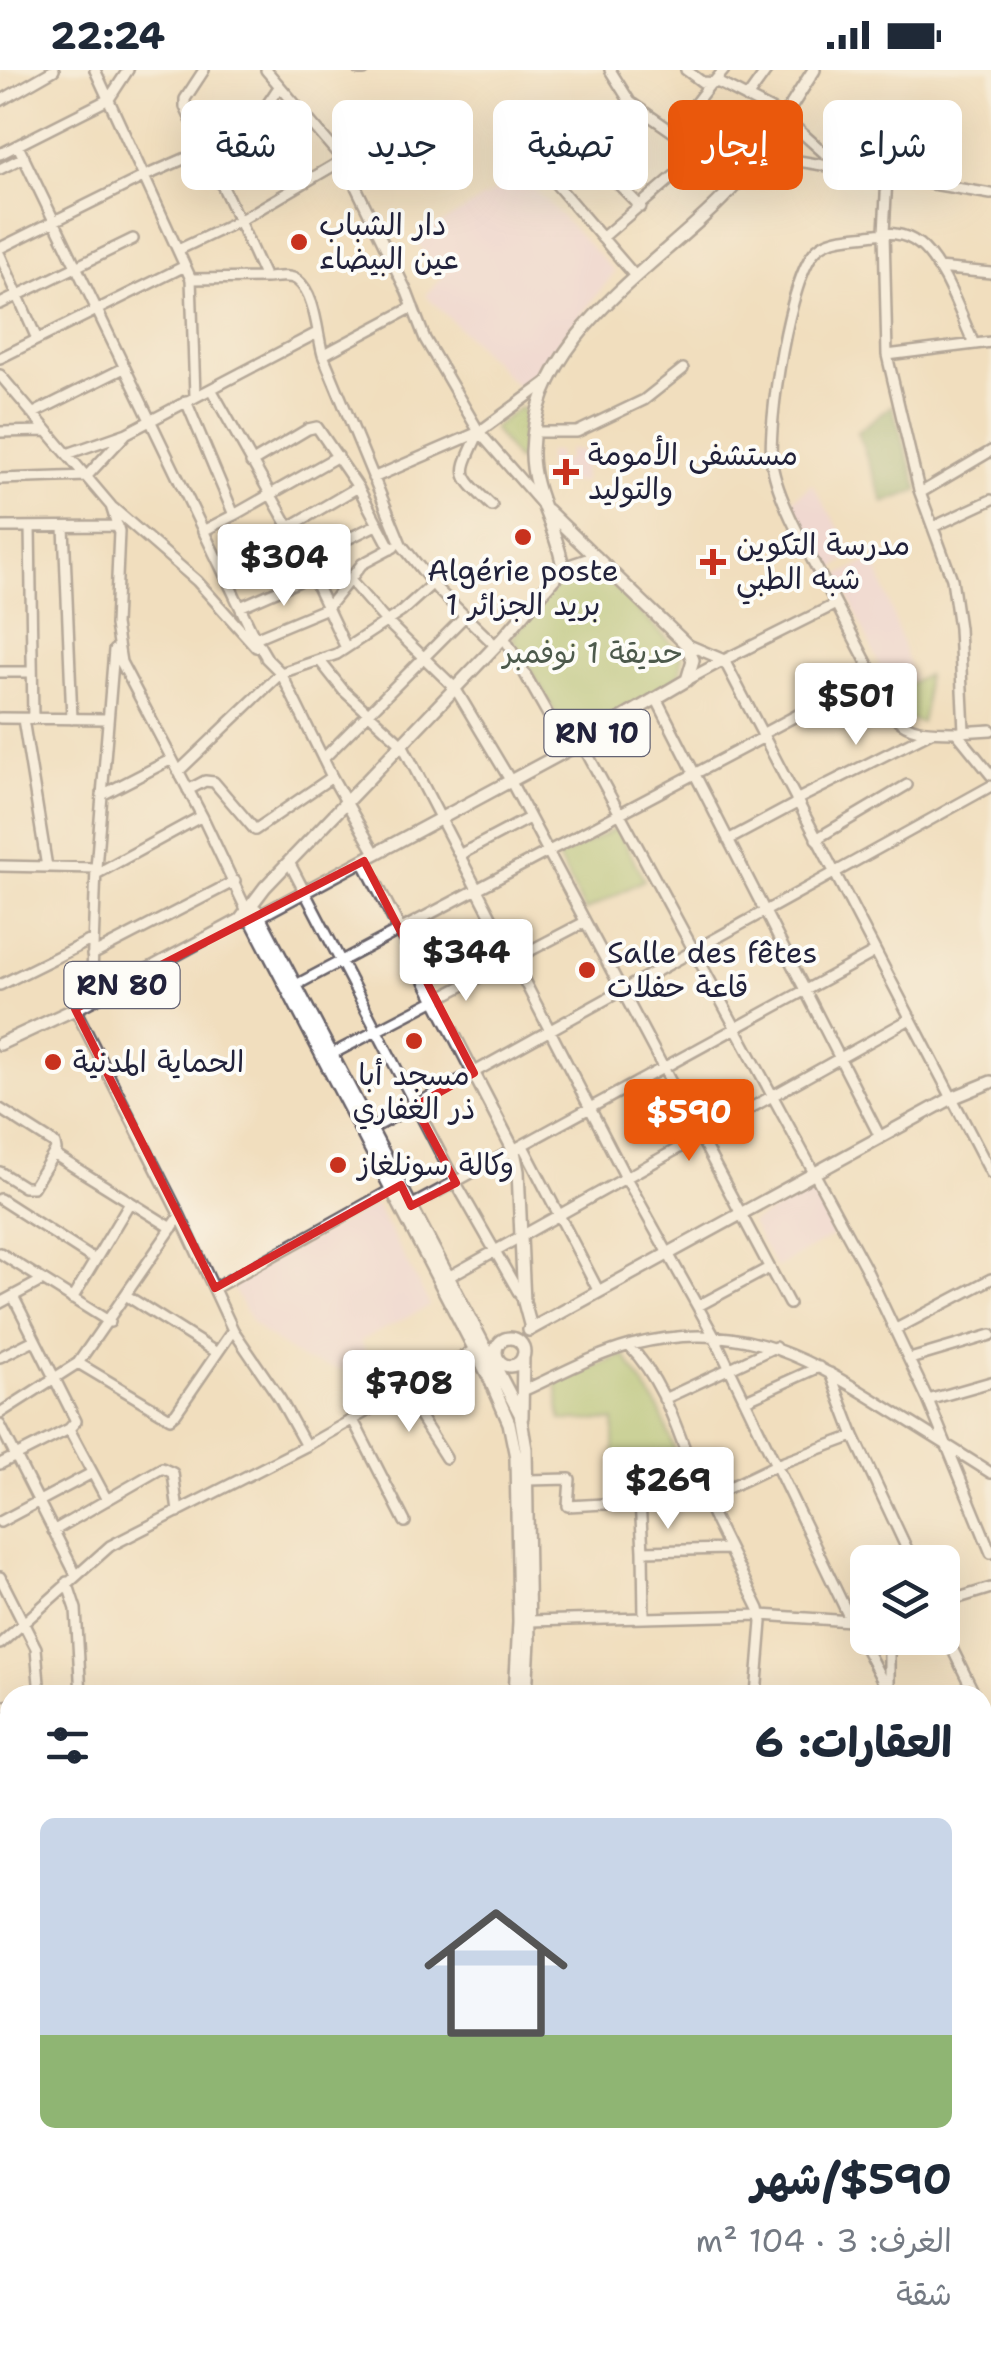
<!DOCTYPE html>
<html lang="ar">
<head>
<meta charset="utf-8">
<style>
  body { margin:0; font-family:"Shantell Sans","Playpen Sans Arabic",sans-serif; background:#f6f6f7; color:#1f2937; direction:rtl; height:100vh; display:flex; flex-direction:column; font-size:38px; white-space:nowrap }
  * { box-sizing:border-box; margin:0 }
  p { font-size:32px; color:#747a83 }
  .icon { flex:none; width:55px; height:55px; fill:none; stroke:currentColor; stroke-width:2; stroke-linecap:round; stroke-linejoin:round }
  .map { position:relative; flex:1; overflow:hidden; direction:ltr }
  .side { position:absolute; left:0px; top:1615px; width:992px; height:672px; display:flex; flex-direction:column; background:#fff; border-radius:30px 30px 0 0; box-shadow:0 10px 40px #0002; direction:rtl }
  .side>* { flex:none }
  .guide { position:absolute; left:30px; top:30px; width:932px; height:90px; direction:rtl; display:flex; gap:20px }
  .fabs { position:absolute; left:850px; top:1475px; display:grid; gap:20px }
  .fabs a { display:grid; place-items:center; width:110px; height:110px; border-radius:15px; background:#fff; box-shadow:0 10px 40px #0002; font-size:50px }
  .price { position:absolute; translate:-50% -85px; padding:0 22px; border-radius:10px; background:#fff; color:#222; font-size:32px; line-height:65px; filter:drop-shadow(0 2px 5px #0008) }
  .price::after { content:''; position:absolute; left:50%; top:60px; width:30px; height:22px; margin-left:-15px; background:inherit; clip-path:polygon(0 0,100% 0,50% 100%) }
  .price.selected { background:#ea580c; color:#fff }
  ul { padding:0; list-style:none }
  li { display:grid; align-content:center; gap:20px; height:530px; padding:0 40px }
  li+li { border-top:2px solid #e0e1e3 }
  li span { display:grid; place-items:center; height:310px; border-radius:15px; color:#555 }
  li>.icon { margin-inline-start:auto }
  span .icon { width:180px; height:180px; fill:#fffc; stroke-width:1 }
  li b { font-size:42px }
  h2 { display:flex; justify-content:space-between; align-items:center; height:120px; padding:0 40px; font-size:42px }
  .pill { padding:0 35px; border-radius:15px; background:#fff; box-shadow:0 10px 40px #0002; font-size:35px; line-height:90px }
  .pill.selected { background:#ea580c; color:#fff }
  .status { display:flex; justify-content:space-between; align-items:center; height:70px; padding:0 50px; background:#fff; direction:ltr }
  .status svg { height:28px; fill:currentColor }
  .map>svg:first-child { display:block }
  .built { fill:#efd0e6 }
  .industrial { fill:#cdbed2 }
  .green { fill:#9ec16b; stroke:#607253; stroke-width:2.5 }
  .forest { fill:#7ea75f; stroke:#50644d; stroke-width:2.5 }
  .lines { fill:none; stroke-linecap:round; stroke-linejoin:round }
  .minor-casing { stroke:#6a6469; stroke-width:14 }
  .major-casing { stroke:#6a6469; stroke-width:16 }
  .minor { stroke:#fff; stroke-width:9 }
  .major { stroke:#fff; stroke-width:11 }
  .marked { fill:none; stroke:#d62828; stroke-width:8; stroke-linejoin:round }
  .poi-dot { fill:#c8321e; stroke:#fdfcf7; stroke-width:4 }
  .labels { text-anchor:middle; stroke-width:8; stroke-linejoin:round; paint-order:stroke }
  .shield { fill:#fdfcf7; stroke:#646373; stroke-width:2.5 }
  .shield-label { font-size:28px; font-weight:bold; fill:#22223b }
  .poi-label { font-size:30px; fill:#22223b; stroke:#fdfcf7; text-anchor:start }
  .park-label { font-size:30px; fill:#4d5a4c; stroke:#fdfcf7 }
</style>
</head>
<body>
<div class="status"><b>22:24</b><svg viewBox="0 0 49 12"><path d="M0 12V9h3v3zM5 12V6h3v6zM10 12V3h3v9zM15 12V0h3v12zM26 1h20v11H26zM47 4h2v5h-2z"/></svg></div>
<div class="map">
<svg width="991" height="2286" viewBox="0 0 991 2286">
  <rect width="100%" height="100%" fill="#fdfcf7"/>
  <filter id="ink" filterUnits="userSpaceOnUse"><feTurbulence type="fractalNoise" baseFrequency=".01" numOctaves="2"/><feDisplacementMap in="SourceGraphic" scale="20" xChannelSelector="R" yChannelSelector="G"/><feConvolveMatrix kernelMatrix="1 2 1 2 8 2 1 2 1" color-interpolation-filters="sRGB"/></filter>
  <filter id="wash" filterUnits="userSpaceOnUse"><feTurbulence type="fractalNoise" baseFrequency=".0048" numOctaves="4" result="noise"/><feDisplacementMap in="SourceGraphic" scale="40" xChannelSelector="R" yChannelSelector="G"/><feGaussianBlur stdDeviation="2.25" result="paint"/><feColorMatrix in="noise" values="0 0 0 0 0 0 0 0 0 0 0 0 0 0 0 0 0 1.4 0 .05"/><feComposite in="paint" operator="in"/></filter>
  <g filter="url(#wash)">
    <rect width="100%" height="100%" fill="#f1debe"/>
    <path class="built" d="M528,100L537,121L615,202L522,321L426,225L443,207L415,170Z
      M568,380H583L584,412H548L547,382H557L558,391H567Z
      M812,414L854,483L827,504L791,431Z
      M875,489L913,609L889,617L839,505Z
      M813,1118L838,1163L776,1198L751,1153Z
      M376,1135L430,1236L360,1271L375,1300L337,1299L305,1291L262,1262L251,1250L230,1213Z"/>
    <path class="industrial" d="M203,2278H455L454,2286H202Z"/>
    <path class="green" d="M520,337L524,340L522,388L517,391L493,358Z
      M588,497L595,499L682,583L681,602L668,616L569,667L512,568L564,506Z
      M926,605L925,639L921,653L904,647L891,623Z
      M617,758L644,810L585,841L558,788Z
      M624,1285L659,1339L692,1423L651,1431L640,1394L614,1396V1351L561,1350L556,1312Z"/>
    <path class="forest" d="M892,335L919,420L884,433L857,362Z"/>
  </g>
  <g filter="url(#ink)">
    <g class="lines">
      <g class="minor-casing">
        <path id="minor" d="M95,0L191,209L195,326
          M266,0L343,90L407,222L425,269L479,362L541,433
          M359,0H364
          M610,0L630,32L554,95L549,106L636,207
          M686,0L702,12L719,13L783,46L841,98
          M714,12L724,0
          M747,28L767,0
          M0,31L54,0
          M630,32L673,62
          M579,74L641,137
          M18,76L255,568L268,590
          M0,84L109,29L128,0
          M758,84L991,124
          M0,99L24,87
          M887,107L884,162L887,285L919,420L952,509L959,558L964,661
          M602,168L696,87L694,79L673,62L711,13
          M0,178L145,106L250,60L279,17
          M178,180L239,151L185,37V29L204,0
          M0,185L37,269
          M938,198L991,203
          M191,209L265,208
          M0,234L133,169
          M413,237L323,285L401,474L437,519L496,576
          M323,285C317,265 316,224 297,210C289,204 274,208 265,208L239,151L343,90
          M887,285L991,272
          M0,288L185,196
          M0,305L111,436L119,461L115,555L121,592L202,746L246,839
          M211,319L289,457L346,578
          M186,331L234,445L203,461
          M32,344L124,298
          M0,362L46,361
          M479,362C460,406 455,401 492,436
          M535,362H577L644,330L683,299
          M67,384L127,363L317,263
          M251,393L308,359L317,357L358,417L391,479
          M373,408L479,362L551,309
          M0,409L87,406L125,365
          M920,423L991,381
          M113,438L197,511L256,577
          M234,445L338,386
          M0,457L118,456
          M30,457L33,649
          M64,457L72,649
          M933,457L991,430
          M305,490L378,454
          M221,497L358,417
          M349,509L385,550L455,618L510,710L789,1234
          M836,534C816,495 779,436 772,394C767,355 789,205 817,179C829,167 852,167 868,165C887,162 904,162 919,174C944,194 961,246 974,274
          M240,537L313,505
          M504,567L568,680
          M255,568L327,538L362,494L394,477
          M686,574L724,590L687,610
          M266,588L281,603L332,707L375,783
          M320,591L343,620L402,674L626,1108L714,1266L851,1551L868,1557
          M0,602H32
          M656,628L880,1067
          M0,648L108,649
          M23,649L47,797
          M959,662L991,660
          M762,664L872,605
          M581,672L865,1197L928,1330L991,1483
          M323,689L465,546
          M179,701L281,603L337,584L401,542L433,513
          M991,705L956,662C934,661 912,664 896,648L836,534L724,590L991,1103
          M188,720L205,711L214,712L255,760L332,707
          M102,725L172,689
          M796,730L931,662
          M816,769L907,715
          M728,770L797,733
          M461,784L529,748
          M289,792L456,1113L523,1230
          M0,796L96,798
          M96,804L202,746
          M92,885L235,811
          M0,915L93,869
          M296,915L764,667
          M91,931L96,798L114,580
          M75,939L180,1146L233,1260L280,1329L306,1376
          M332,984L585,852
          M0,1039L55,1074L56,1080L33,1117H24L0,1102
          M368,1061L991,716
          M523,1076L598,1220
          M55,1085L172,1158
          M0,1129L95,1190
          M411,1136L875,882
          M0,1183L110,1252
          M450,1206L910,949
          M215,1218L391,1120
          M13,1226L76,1351L69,1359
          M127,1226L217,1283
          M72,1229L130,1132
          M0,1233L41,1211
          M698,1236L769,1198
          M896,1259L991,1209
          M629,1276C669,1316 681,1377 704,1427C721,1465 741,1502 759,1539L762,1552L756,1625
          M0,1287L34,1270
          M910,1289L991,1265
          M78,1293L170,1348L176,1343L233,1260
          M830,1303L854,1366L913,1492
          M525,1320C560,1304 594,1285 631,1275C733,1249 797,1281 881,1334C918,1357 955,1380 991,1403
          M404,1322L446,1388
          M664,1329L775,1277
          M746,1330L819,1297
          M928,1330L991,1312
          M0,1343L78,1293L180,1146
          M353,1350L405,1452
          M0,1355L75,1503
          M0,1394L69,1359L107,1430
          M527,1410L570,1409L568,1436L640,1432L643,1481
          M705,1429L776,1395L854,1366
          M0,1452L92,1403
          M53,1461L162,1398L173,1403L178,1442
          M729,1479L643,1481L644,1548L761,1545L851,1551L890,1625
          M0,1507L36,1578L40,1625
          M67,1512L76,1539L81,1625
          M942,1533L991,1518
          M529,1551L644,1548
          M942,1558L975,1625
          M889,1568V1620
          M0,1574L110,1476L306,1376L474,1280
          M0,1637L10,1635
          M982,1641L991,1659
          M982,1722L991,1723
          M0,1744H10
          M982,1810L991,1811
          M0,1951L10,1956
          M0,2002L10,1987
          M982,2011L991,1858
          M0,2079L10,2086
          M982,2099L991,2102
          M0,2201L10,2186
          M982,2261L991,2227
          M94,2278L109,2286
          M138,2278V2286
          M686,2278L690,2286
          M736,2278L740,2286
          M867,2278L871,2286
          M978,2278V2286
          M82,2286L89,2278
          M500,2286L501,2278
          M566,2286V2278
          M626,2286L627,2278
          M804,2286L821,2278
          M902,2286L917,2278
          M925,2286V2278"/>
      </g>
      <g class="major-casing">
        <path id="major" d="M563,498L596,487
          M364,791L514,1081L518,1101L524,1232L531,1258
          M256,840L520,1344L526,1379L529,1571L526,1625
          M250,847L490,1309L509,1353L516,1387L519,1552L515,1625
          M240,850L265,817L504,567L563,498C557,457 531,423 532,381C535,259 665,194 736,114C766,80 789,38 814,0
          M0,974L75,939L240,850H252L568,680L687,610L693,590L686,574L547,440
          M529,1260L952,1028L991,1012
          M496 1282a14 14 0 1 1 28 0a14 14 0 1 1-28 0Z
          M522,1347L523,1286
          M982,2051L991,2054
          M470,2286L471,2278
          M481,2286V2278"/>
      </g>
      <use href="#minor" class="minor"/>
      <use href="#major" class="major"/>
    </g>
  </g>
  <path d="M0 0H991V2286H0ZM364,791L474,1003L415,1036L456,1113L411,1136L401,1115L215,1218L75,939Z" fill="#f1debe" fill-opacity=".55" fill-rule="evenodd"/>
  <path class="marked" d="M364,791L474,1003L415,1036L456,1113L411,1136L401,1115L215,1218L75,939Z"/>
  <g class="poi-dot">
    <circle cx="299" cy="172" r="10"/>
    <path d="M561 387h10v10h10v10h-10v10h-10v-10h-10v-10h10z"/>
    <circle cx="523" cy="467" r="10"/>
    <path d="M708 477h10v10h10v10h-10v10h-10v-10h-10v-10h10z"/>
    <circle cx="587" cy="900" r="10"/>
    <circle cx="414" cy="971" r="10"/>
    <circle cx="53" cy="992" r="10"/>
    <circle cx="338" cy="1095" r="10"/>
  </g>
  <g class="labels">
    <g class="shield">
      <rect x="544.5" y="640" width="105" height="46" rx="8"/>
      <rect x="64.5" y="892" width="115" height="46" rx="8"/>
    </g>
    <g class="shield-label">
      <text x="597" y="673">RN 10</text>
      <text x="122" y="925">RN 80</text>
    </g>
    <g class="poi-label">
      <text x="319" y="165">دار الشباب<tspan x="319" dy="34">عين البيضاء</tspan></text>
      <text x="588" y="395">مستشفى الأمومة<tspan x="588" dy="34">والتوليد</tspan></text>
      <text x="736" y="485">مدرسة التكوين<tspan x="736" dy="34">شبه الطبي</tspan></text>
      <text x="523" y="511" text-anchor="middle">Algérie poste<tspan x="523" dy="34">1 بريد الجزائر</tspan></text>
      <text x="607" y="893">Salle des fêtes<tspan x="607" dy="34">قاعة حفلات</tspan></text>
      <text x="73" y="1002">الحماية المدنية</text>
      <text x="414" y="1015" text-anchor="middle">مسجد أبا<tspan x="414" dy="34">ذر الغفاري</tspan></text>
      <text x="358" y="1105">وكالة سونلغاز</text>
    </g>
    <g class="park-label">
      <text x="593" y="593">حديقة 1 نوفمبر</text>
    </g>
  </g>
</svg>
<div class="fabs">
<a><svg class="icon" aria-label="layers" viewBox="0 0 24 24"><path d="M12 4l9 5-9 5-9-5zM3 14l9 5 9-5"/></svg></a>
</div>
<b class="price" style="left:284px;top:539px">$304</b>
<b class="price" style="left:856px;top:678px">$501</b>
<b class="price" style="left:466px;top:934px">$344</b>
<b class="price selected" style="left:689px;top:1094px">$590</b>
<b class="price" style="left:409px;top:1365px">$708</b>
<b class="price" style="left:668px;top:1462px">$269</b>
<div class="guide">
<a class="pill">شراء</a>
<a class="pill selected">إيجار</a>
<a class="pill">تصفية</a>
<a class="pill">جديد</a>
<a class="pill">شقة</a>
</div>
<section class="side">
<h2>العقارات: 6<svg class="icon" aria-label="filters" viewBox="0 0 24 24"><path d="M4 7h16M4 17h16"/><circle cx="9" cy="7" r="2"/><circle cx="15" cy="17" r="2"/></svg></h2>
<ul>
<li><span style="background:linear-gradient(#c9d6e8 70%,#8fb573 0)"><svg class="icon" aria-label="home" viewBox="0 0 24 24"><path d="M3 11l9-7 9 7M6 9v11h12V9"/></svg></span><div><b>$590/شهر</b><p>الغرف: 3 · 104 m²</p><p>شقة</p></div></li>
</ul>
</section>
</div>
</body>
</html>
